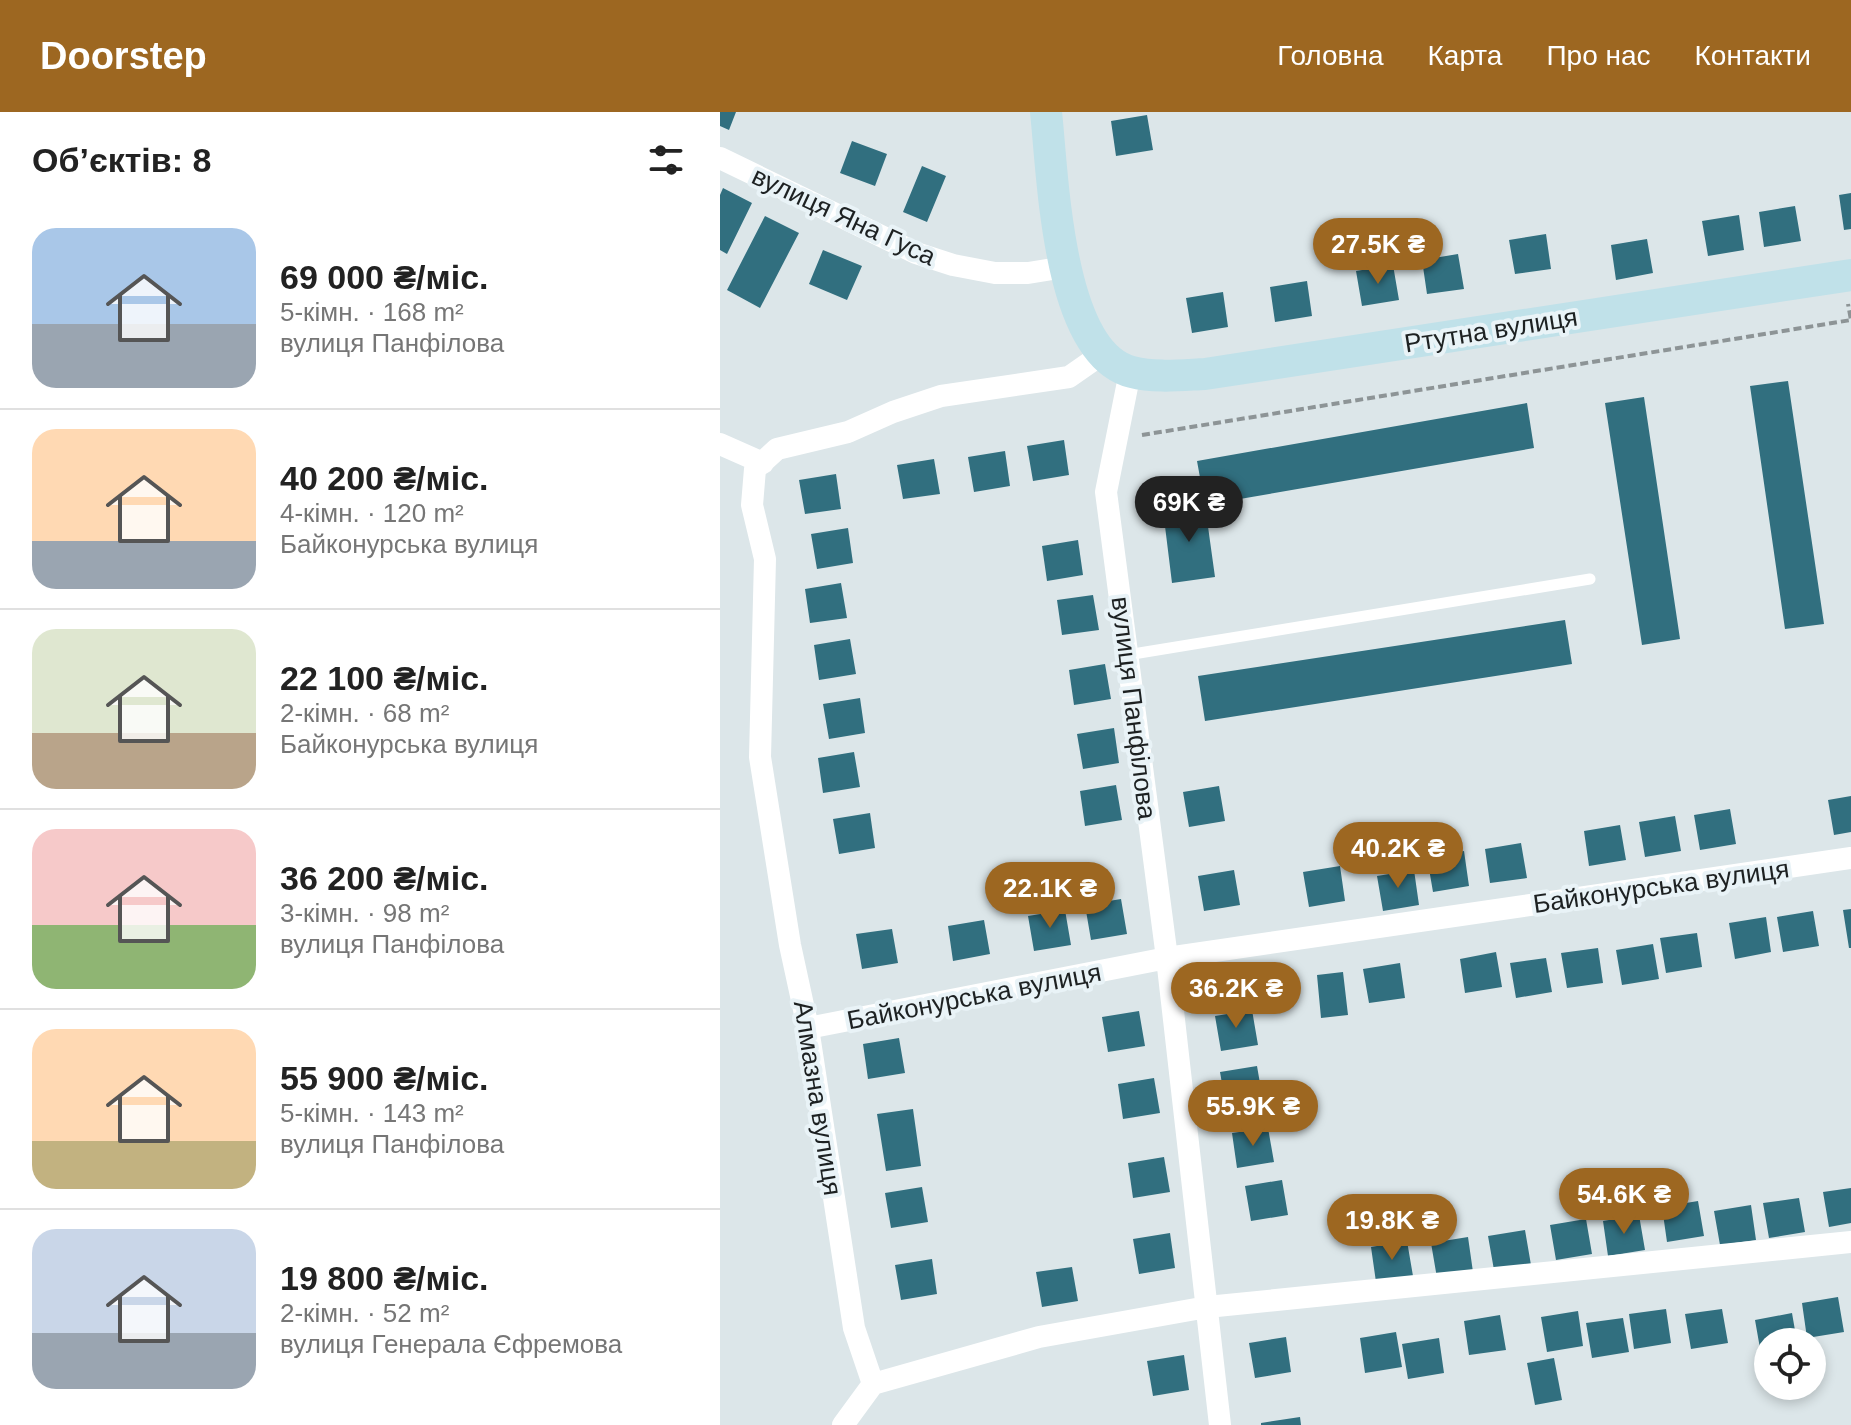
<!DOCTYPE html>
<html lang="uk">
<head>
<meta charset="utf-8">
<style>
  body { margin:0; font-family:Arial,sans-serif; background:#f2f2f2; color:#222; height:100vh; display:flex; flex-direction:column; font-size:30px; white-space:nowrap }
  * { box-sizing:border-box; margin:0 }
  p { font-size:26px; color:#767676 }
  .icon { flex:none; width:44px; height:44px; fill:none; stroke:currentColor; stroke-width:2; stroke-linecap:round; stroke-linejoin:round }
  .map { position:relative; flex:1; overflow:hidden }
  .details { display:flex; flex-direction:column; background:#fff; width:720px }
  .details>* { flex:none }
  .buttons { position:absolute; left:1034px; top:1216px; display:grid; gap:16px }
  .buttons a { display:grid; place-items:center; width:72px; height:72px; border-radius:50%; background:#fff; box-shadow:0 4px 12px #0003; font-size:40px }
  .price { position:absolute; translate:-50% -68px; padding:0 18px; border-radius:28px; background:#9d6721; color:#fff; font-size:26px; line-height:52px; filter:drop-shadow(0 2px 4px #0008) }
  .price::after { content:''; position:absolute; left:50%; top:48px; width:24px; height:18px; margin-left:-12px; background:inherit; clip-path:polygon(0 0,100% 0,50% 100%) }
  .price.on { background:#222; color:#fff }
  ul { padding:0; list-style:none }
  li { display:flex; align-items:center; gap:24px; height:200px; padding:0 32px }
  li+li { border-top:2px solid #e0e0e0 }
  li span { display:grid; place-items:center; flex:none; width:224px; height:160px; border-radius:24px; color:#555 }
  li>.icon { margin-inline-start:auto }
  span .icon { width:96px; height:96px; fill:#fffc; stroke-width:1 }
  li b { font-size:34px }
  h2 { display:flex; justify-content:space-between; align-items:center; height:96px; padding:0 32px; font-size:34px }
  header { display:flex; align-items:center; gap:48px; box-sizing:border-box; height:112px; padding:0 40px; background:#9d6721; color:#fff }
  header strong { font-size:38px }
  nav { display:flex; gap:44px; margin-inline-start:auto; font-size:28px }
  main { display:flex; flex:1; min-height:0 }
  .map>svg:first-child { display:block }
  .building { fill:#316f7f }
  .lines { fill:none; stroke-linecap:round; stroke-linejoin:round }
  .path { stroke:#8d9496; stroke-width:4; stroke-dasharray:8 4; stroke-linecap:butt }
  .lane { stroke:#fff; stroke-width:11 }
  .street { stroke:#fff; stroke-width:22 }
  .secondary { stroke:#c0e1e9; stroke-width:32 }
  .labels { text-anchor:middle; stroke-width:8; stroke-linejoin:round; paint-order:stroke }
  .street-label { font-size:26px; fill:#1d2122; stroke:#e9f3f7 }
</style>
</head>
<body>
<header>
<strong>Doorstep</strong>
<nav><a>Головна</a><a>Карта</a><a>Про нас</a><a>Контакти</a></nav>
</header>
<main>
<section class="details">
<h2>Об’єктів: 8<svg class="icon" aria-label="filters" viewBox="0 0 24 24"><path d="M4 7h16M4 17h16"/><circle cx="9" cy="7" r="2"/><circle cx="15" cy="17" r="2"/></svg></h2>
<ul>
<li><span style="background:linear-gradient(#a9c7e8 60%,#9aa5b1 0)"><svg class="icon" aria-label="home" viewBox="0 0 24 24"><path d="M3 11l9-7 9 7M6 9v11h12V9"/></svg></span><div><b>69 000 ₴/міс.</b><p>5-кімн. · 168 m²</p><p>вулиця Панфілова</p></div></li>
<li><span style="background:linear-gradient(#ffd9b3 70%,#9aa5b1 0)"><svg class="icon" aria-label="home" viewBox="0 0 24 24"><path d="M3 11l9-7 9 7M6 9v11h12V9"/></svg></span><div><b>40 200 ₴/міс.</b><p>4-кімн. · 120 m²</p><p>Байконурська вулиця</p></div></li>
<li><span style="background:linear-gradient(#dfe7d0 65%,#b9a48a 0)"><svg class="icon" aria-label="home" viewBox="0 0 24 24"><path d="M3 11l9-7 9 7M6 9v11h12V9"/></svg></span><div><b>22 100 ₴/міс.</b><p>2-кімн. · 68 m²</p><p>Байконурська вулиця</p></div></li>
<li><span style="background:linear-gradient(#f6c9c9 60%,#8fb573 0)"><svg class="icon" aria-label="home" viewBox="0 0 24 24"><path d="M3 11l9-7 9 7M6 9v11h12V9"/></svg></span><div><b>36 200 ₴/міс.</b><p>3-кімн. · 98 m²</p><p>вулиця Панфілова</p></div></li>
<li><span style="background:linear-gradient(#ffd9b3 70%,#c2b280 0)"><svg class="icon" aria-label="home" viewBox="0 0 24 24"><path d="M3 11l9-7 9 7M6 9v11h12V9"/></svg></span><div><b>55 900 ₴/міс.</b><p>5-кімн. · 143 m²</p><p>вулиця Панфілова</p></div></li>
<li><span style="background:linear-gradient(#c9d6e8 65%,#9aa5b1 0)"><svg class="icon" aria-label="home" viewBox="0 0 24 24"><path d="M3 11l9-7 9 7M6 9v11h12V9"/></svg></span><div><b>19 800 ₴/міс.</b><p>2-кімн. · 52 m²</p><p>вулиця Генерала Єфремова</p></div></li>
</ul>
</section>
<div class="map">
<svg width="1131" height="1313" viewBox="0 0 1131 1313">
  <rect width="100%" height="100%" fill="#dce6e9"/>
  <path class="building" d="M0,0H16L9,18L0,14Z
    M427,3L433,38L396,44L391,9Z
    M132,29L167,42L155,74L120,61Z
    M202,54L226,64L207,110L183,100Z
    M3,76L32,91L7,142L0,138V83Z
    M1131,81V117L1124,118L1119,83Z
    M1075,94L1081,129L1044,135L1039,100Z
    M1019,103L1024,138L988,144L982,109Z
    M45,104L79,121L40,196L7,178Z
    M826,122L831,157L795,162L789,128Z
    M927,127L933,161L896,168L891,133Z
    M103,138L142,154L127,188L89,172Z
    M738,142L744,177L707,182L702,148Z
    M673,153L679,188L642,194L636,159Z
    M587,169L592,204L555,210L550,175Z
    M503,180L508,215L472,221L466,186Z
    M1068,269L1104,512L1065,517L1030,274Z
    M924,285L960,527L922,533L885,291Z
    M807,291L814,336L485,393L477,349Z
    M344,328L349,363L313,369L307,334Z
    M285,339L290,374L254,380L248,345Z
    M214,347L220,382L183,387L177,353Z
    M116,362L121,397L85,402L79,368Z
    M485,393L495,465L452,471L443,398Z
    M128,416L133,451L97,457L91,422Z
    M358,428L363,463L327,469L322,434Z
    M121,471L127,506L90,511L85,477Z
    M373,483L379,518L342,523L337,488Z
    M845,508L852,552L485,609L478,564Z
    M130,527L136,562L99,568L94,533Z
    M385,552L391,587L354,593L349,558Z
    M140,586L145,621L109,627L103,592Z
    M394,616L399,651L363,657L357,622Z
    M134,640L140,675L103,681L98,646Z
    M396,673L402,708L365,714L360,679Z
    M499,674L505,709L469,715L463,680Z
    M1131,684V720L1114,723L1108,688Z
    M1010,697L1016,732L980,738L974,703Z
    M150,701L155,736L119,742L113,707Z
    M955,704L961,739L925,745L919,710Z
    M900,713L906,748L869,754L864,719Z
    M801,731L807,766L770,771L765,737Z
    M744,739L749,774L713,780L707,745Z
    M620,754L625,789L589,795L583,760Z
    M514,758L520,793L484,799L478,764Z
    M694,758L699,793L663,799L657,764Z
    M401,787L407,822L371,828L365,793Z
    M1131,797V836H1129L1123,798Z
    M345,798L351,833L314,839L308,804Z
    M1093,799L1099,834L1063,840L1057,805Z
    M1046,805L1051,840L1015,847L1009,811Z
    M264,808L270,842L233,849L228,814Z
    M172,817L178,851L142,857L136,822Z
    M977,821L982,855L946,861L940,826Z
    M933,832L939,867L902,873L896,838Z
    M878,836L883,871L847,876L841,841Z
    M776,840L782,875L745,881L740,847Z
    M826,846L832,880L796,886L790,851Z
    M680,851L685,886L649,891L643,857Z
    M623,860L628,903L601,906L597,863Z
    M532,898L538,933L501,939L495,904Z
    M419,899L425,934L388,940L382,905Z
    M179,926L185,961L148,967L143,932Z
    M537,954L543,989L506,995L500,960Z
    M434,966L440,1001L403,1007L398,972Z
    M193,997L201,1054L166,1059L157,1002Z
    M548,1016L554,1050L517,1056L512,1021Z
    M444,1045L450,1080L413,1086L408,1051Z
    M562,1068L568,1103L531,1109L525,1074Z
    M202,1075L208,1110L171,1116L165,1081Z
    M1131,1076V1111L1109,1115L1103,1080Z
    M1079,1086L1085,1120L1049,1126L1043,1091Z
    M978,1089L984,1124L947,1130L942,1095Z
    M1031,1093L1036,1128L1000,1133L994,1099Z
    M919,1103L925,1138L888,1144L883,1109Z
    M866,1107L872,1142L836,1148L830,1113Z
    M805,1118L811,1153L774,1158L768,1124Z
    M450,1121L455,1156L419,1162L413,1127Z
    M748,1125L753,1160L717,1166L711,1131Z
    M687,1129L693,1164L656,1170L651,1135Z
    M212,1147L217,1182L181,1188L175,1153Z
    M352,1155L358,1189L322,1195L316,1160Z
    M1118,1185L1124,1220L1087,1226L1082,1191Z
    M946,1197L951,1231L914,1237L909,1202Z
    M1002,1197L1008,1231L971,1237L965,1202Z
    M858,1199L863,1234L827,1240L821,1205Z
    M1072,1201L1077,1230H1048V1241L1041,1242L1035,1208Z
    M780,1203L786,1238L749,1243L744,1209Z
    M903,1206L909,1240L872,1246L866,1211Z
    M676,1220L682,1255L645,1261L640,1226Z
    M566,1225L571,1260L535,1266L529,1231Z
    M719,1226L724,1261L688,1267L682,1232Z
    M464,1243L469,1278L433,1284L427,1249Z
    M834,1246L842,1288L815,1293L807,1251Z
    M580,1305L581,1313H541V1311Z"/>
  <g class="lines">
    <path class="path" d="M422,323L1131,208L1128,192"/>
    <path class="lane" d="M407,543L870,467"/>
    <path class="street" d="M0,46L196,141L233,153L275,161H308L345,155
      M410,260L386,380L447,846L500,1313
      M0,332L43,351
      M88,916L447,846L1131,746
      M153,1272L134,1216L88,916L70,833L40,645L45,447L32,393L35,357L57,337L128,320L173,300L221,284L349,265L382,242
      M153,1272L319,1225L487,1195L1131,1130
      M123,1313L153,1272"/>
    <path class="secondary" d="M326,0C333,63 337,241 412,260C435,266 462,263 485,262L1131,163"/>
  </g>
  <g class="labels">
    <g class="street-label">
      <text transform="translate(124 104) rotate(25)" y="9">вулиця Яна Гуса</text>
      <text transform="translate(771 218) rotate(-9)" y="9">Ртутна вулиця</text>
      <text transform="translate(414 596) rotate(83)" y="9">вулиця Панфілова</text>
      <text transform="translate(941 774) rotate(-8)" y="9">Байконурська вулиця</text>
      <text transform="translate(254 884) rotate(-11)" y="9">Байконурська вулиця</text>
      <text transform="translate(98 986) rotate(81)" y="9">Алмазна вулиця</text>
    </g>
  </g>
</svg>
<div class="buttons">
<a><svg class="icon" aria-label="locate" viewBox="0 0 24 24"><circle cx="12" cy="12" r="6"/><path d="M12 2v4M12 18v4M2 12h4M18 12h4"/></svg></a>
</div>
<b class="price" style="left:658px;top:174px">27.5K ₴</b>
<b class="price on" style="left:469px;top:432px">69K ₴</b>
<b class="price" style="left:678px;top:778px">40.2K ₴</b>
<b class="price" style="left:330px;top:818px">22.1K ₴</b>
<b class="price" style="left:516px;top:918px">36.2K ₴</b>
<b class="price" style="left:533px;top:1036px">55.9K ₴</b>
<b class="price" style="left:904px;top:1124px">54.6K ₴</b>
<b class="price" style="left:672px;top:1150px">19.8K ₴</b>
</div>
</main>
</body>
</html>
